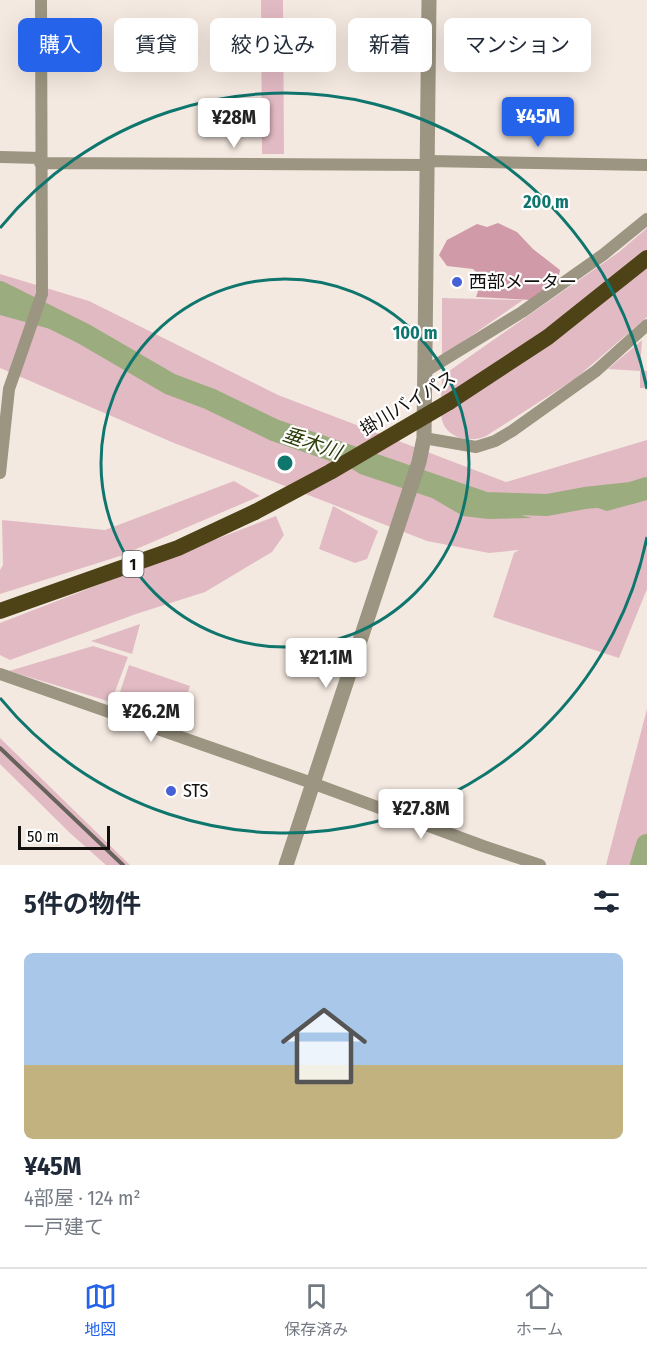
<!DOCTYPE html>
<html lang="ja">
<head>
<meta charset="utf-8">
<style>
  body { margin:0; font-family:"Fira Sans Condensed","Noto Sans JP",sans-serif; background:#f6f6f7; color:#1f2937; height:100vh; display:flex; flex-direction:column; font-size:22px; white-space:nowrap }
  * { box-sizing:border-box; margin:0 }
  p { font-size:20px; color:#747a83 }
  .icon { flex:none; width:33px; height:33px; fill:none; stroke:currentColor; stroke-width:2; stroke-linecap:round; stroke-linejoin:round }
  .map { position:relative; height:865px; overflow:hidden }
  .side { display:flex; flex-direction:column; background:#fff; flex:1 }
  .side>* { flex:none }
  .hud { position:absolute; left:18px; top:18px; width:612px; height:54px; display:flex; gap:12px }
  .scale { position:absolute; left:18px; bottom:15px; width:92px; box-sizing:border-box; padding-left:6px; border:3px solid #13100d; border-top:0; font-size:16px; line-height:21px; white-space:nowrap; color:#13100d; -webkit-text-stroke:4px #fff; paint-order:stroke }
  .price { position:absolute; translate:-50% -51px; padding:0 14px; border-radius:6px; background:#fff; color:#222; font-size:20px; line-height:39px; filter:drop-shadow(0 2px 3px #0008) }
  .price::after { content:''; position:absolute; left:50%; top:36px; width:18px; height:14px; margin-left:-9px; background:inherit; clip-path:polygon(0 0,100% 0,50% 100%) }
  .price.current { background:#2563eb; color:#fff }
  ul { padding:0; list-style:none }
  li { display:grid; align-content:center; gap:12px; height:318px; padding:0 24px }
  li+li { border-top:2px solid #e0e1e3 }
  li span { display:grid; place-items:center; height:186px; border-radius:9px; color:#555 }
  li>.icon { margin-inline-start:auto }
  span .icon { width:108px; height:108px; fill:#fffc; stroke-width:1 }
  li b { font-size:26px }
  h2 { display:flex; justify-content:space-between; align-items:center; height:72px; padding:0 24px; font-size:26px }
  .pill { padding:0 21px; border-radius:9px; background:#fff; box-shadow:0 6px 24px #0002; font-size:21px; line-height:54px }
  .pill.current { background:#2563eb; color:#fff }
  .tabs { display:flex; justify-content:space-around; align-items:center; height:84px; border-top:2px solid #e0e1e3; background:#fff; font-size:16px; color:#747a83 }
  .tabs a { display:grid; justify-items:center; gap:3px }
  .tabs .current { color:#2563eb }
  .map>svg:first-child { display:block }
  .green { fill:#e2bac4 }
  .forest { fill:#d09aa8 }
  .water { fill:#9bac7e }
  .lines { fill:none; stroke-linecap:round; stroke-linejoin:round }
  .river { stroke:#9bac7e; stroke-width:22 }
  .minor { stroke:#9b9581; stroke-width:12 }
  .tertiary { stroke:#9b9581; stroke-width:15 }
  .trunk { stroke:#4e4217; stroke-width:16 }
  .rail { stroke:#68625c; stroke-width:4 }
  .trunk-bridge { stroke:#4e4217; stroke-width:16 }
  .ring { fill:none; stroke:#0f766e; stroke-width:3 }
  .poi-dot { fill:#4661d5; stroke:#fff; stroke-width:2 }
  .labels { text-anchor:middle; stroke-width:4.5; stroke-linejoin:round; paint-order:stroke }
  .shield { fill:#fff; stroke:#5a5856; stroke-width:1.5 }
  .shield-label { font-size:16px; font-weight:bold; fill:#13100d }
  .poi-label { font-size:18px; fill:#13100d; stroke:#fff; text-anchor:start }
  .street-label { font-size:18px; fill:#13100d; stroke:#fff }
  .water-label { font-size:20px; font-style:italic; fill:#2f3e0a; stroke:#fff }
  .centre { fill:#0f766e; stroke:#fff; stroke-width:3 }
  .ring-label { font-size:18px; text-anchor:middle; font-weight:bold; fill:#0f766e; stroke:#fff; stroke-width:4.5; stroke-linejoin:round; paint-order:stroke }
</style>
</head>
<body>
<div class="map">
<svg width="647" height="865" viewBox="0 0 647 865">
  <rect width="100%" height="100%" fill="#f4e9e0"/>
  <path class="green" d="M261,0H283L284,154H262Z
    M647,228V317L575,379L486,436C471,443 447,439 442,420C439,407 442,389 442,376L619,252Z
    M0,274L89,301L278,395L506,482L647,440V589L619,658L493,617L514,553L519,550L489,553L427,541L174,443L0,368Z
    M442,298L523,300L442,356Z
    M642,340L640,370L647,371V388H640V371L608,369Z
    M234,481L260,496L120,556L0,594V570L3,565L2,520L105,530Z
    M333,506L378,531L367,559L355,563L319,549Z
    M276,516L284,535L272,552L205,592L136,614L10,660L0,655V623Z
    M140,624L132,654L91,641Z
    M93,646L128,657L111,702L9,671Z
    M129,665L190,686L177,724L116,704Z
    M647,709V865H606Z
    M0,738L130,865H106L71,834L0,764Z"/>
  <path class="forest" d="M498,223L517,232L533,249L560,270L558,280L532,300L476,297L478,291L477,273L473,269L447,266L439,255L447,240L477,224L487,227Z"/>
  <path class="water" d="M0,285L58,314L86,339L0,315Z
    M327,453L478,504L532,518L488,519L463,516L432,498L360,474Z
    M647,483V500L607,511L573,500C597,493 623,491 647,483Z"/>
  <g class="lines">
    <path class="river" d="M0,292L84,334L170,384L210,399L274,430L485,503L547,505L585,498L631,493L647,488
      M641,865L647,845"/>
    <path class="minor" d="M0,157L41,158
      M428,161L647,165
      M40,163L428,165
      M426,371L522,312L604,254L647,219
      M424,438L476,447L495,441L512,431L596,371L647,325
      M0,473L9,389L42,294L41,0
      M0,674L312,783L483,846L540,865"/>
    <path class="tertiary" d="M286,865L419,462L424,438L429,0"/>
    <path class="trunk" d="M449,402L548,337L647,258
      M0,611L178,548L255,512"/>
    <path class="rail" d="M0,748L123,865"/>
    <path class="trunk-bridge" d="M255,512L330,472L449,402"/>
  </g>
  <g class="ring">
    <circle cx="285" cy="463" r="184"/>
    <path d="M647 537A369 369 0 0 1 0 698M0 228A369 369 0 0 1 647 389"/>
  </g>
  <g class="poi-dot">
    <circle cx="457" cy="282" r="6"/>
    <circle cx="171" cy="791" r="6"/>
  </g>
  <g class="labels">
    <rect class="shield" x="122.5" y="551" width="21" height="26" rx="4.5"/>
    <g class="shield-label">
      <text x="133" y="570">1</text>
    </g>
    <g class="poi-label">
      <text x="469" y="288">西部メーター</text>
      <text x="183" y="797">STS</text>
    </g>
    <g class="street-label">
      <text transform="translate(408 403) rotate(-31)" y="6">掛川バイパス</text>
    </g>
    <g class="water-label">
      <text transform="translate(312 443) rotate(19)" y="7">垂木川</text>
    </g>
  </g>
  <circle cx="285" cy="463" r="9" class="centre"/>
  <g class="ring-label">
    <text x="546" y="208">200 m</text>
    <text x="415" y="339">100 m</text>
  </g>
</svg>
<div class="scale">50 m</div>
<b class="price current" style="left:538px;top:148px">¥45M</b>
<b class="price" style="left:234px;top:149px">¥28M</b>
<b class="price" style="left:326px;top:689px">¥21.1M</b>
<b class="price" style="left:151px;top:743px">¥26.2M</b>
<b class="price" style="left:421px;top:840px">¥27.8M</b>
<div class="hud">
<a class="pill current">購入</a>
<a class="pill">賃貸</a>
<a class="pill">絞り込み</a>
<a class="pill">新着</a>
<a class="pill">マンション</a>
</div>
</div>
<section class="side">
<h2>5件の物件<svg class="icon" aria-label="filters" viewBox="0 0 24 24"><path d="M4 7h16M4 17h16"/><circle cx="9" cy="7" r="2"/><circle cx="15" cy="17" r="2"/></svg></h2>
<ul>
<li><span style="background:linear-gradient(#a9c7e8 60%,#c2b280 0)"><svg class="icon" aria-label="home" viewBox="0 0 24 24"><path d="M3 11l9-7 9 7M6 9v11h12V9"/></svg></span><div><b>¥45M</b><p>4部屋 · 124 m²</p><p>一戸建て</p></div></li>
</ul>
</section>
<nav class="tabs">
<a class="current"><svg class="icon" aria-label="map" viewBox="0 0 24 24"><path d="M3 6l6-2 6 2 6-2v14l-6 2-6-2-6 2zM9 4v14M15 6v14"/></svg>地図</a>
<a><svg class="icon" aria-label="saved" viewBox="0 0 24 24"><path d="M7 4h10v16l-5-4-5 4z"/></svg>保存済み</a>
<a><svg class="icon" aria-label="home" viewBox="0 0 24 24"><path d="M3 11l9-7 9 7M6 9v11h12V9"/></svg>ホーム</a>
</nav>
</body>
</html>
